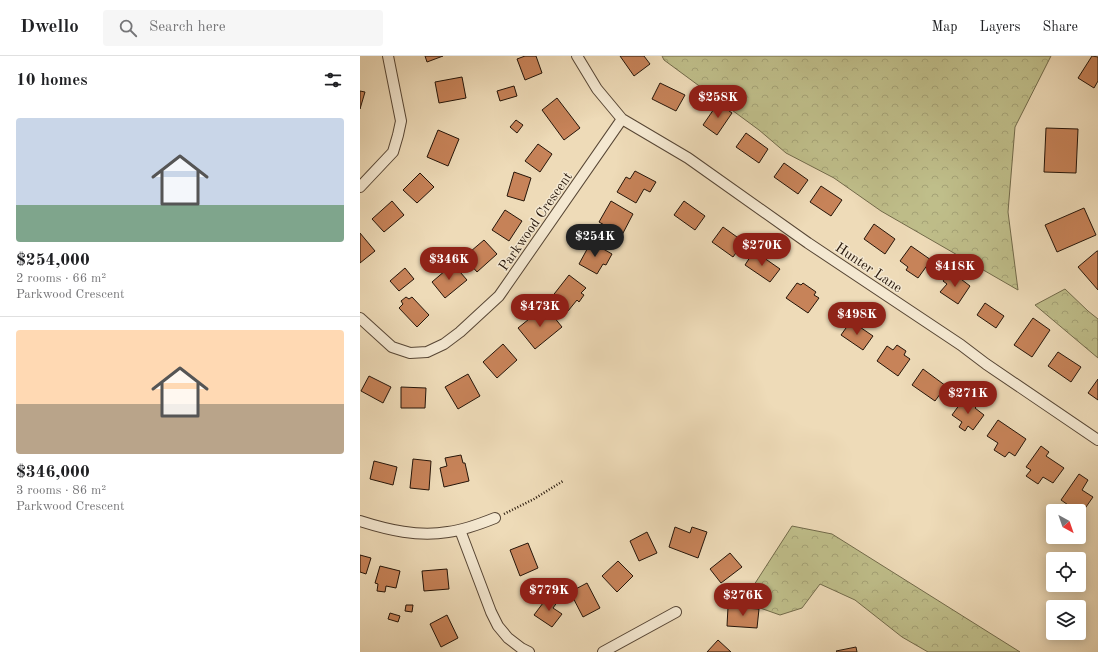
<!DOCTYPE html>
<html lang="en">
<head>
<meta charset="utf-8">
<style>
  body { margin:0; font-family:"Old Standard TT",serif; background:#f6f6f6; color:#202124; height:100vh; display:flex; flex-direction:column; font-size:15px; white-space:nowrap }
  * { box-sizing:border-box; margin:0 }
  p { font-size:13px; color:#757577 }
  .icon { flex:none; width:22px; height:22px; fill:none; stroke:currentColor; stroke-width:2; stroke-linecap:round; stroke-linejoin:round }
  .map { position:relative; flex:1; overflow:hidden }
  .drawer { display:flex; flex-direction:column; background:#fff; width:360px }
  .drawer>* { flex:none }
  .needle { width:26px; rotate:140deg }
  .tools { position:absolute; left:686px; top:448px; display:grid; gap:8px }
  .tools a { display:grid; place-items:center; width:40px; height:40px; border-radius:4px; background:#fff; box-shadow:0 2px 10px #0003; font-size:20px }
  .price { position:absolute; translate:-50% -34px; padding:0 9px; border-radius:14px; background:#8f2418; color:#fff; font-size:13px; line-height:26px; filter:drop-shadow(0 1px 2px #0008) }
  .price::after { content:''; position:absolute; left:50%; top:24px; width:12px; height:9px; margin-left:-6px; background:inherit; clip-path:polygon(0 0,100% 0,50% 100%) }
  .price.on { background:#222; color:#fff }
  ul { padding:0; list-style:none }
  li { display:grid; align-content:center; gap:8px; height:212px; padding:0 16px }
  li+li { border-top:1px solid #e0e0e0 }
  li span { display:grid; place-items:center; height:124px; border-radius:4px; color:#555 }
  li>.icon { margin-inline-start:auto }
  span .icon { width:72px; height:72px; fill:#fffc; stroke-width:1 }
  li b { font-size:17px }
  h2 { display:flex; justify-content:space-between; align-items:center; height:48px; padding:0 16px; font-size:17px }
  header { display:flex; align-items:center; gap:24px; box-sizing:border-box; height:56px; padding:0 20px; background:#fff; border-bottom:1px solid #e0e0e0 }
  header strong { font-size:19px }
  nav { display:flex; gap:22px; margin-inline-start:auto; font-size:14px }
  .search { width:280px; height:36px; background:#f6f6f6; display:flex; align-items:center; gap:10px; box-sizing:border-box; padding:0 14px; border-radius:4px; color:#757577; font-size:15px }
  main { display:flex; flex:1; min-height:0 }
  .map>svg:first-child { display:block }
  .forest { fill:url(#forest-crowns); stroke:#726a4a }
  .building { fill:#c78359; stroke:#251509 }
  .lines { fill:none; stroke-linecap:round; stroke-linejoin:round }
  .street-casing { stroke:#574635; stroke-width:12 }
  .path { stroke:#251509; stroke-width:2.5; stroke-dasharray:1 2; stroke-linecap:butt }
  .street { stroke:#f4e8d1; stroke-width:10 }
  .labels { text-anchor:middle; stroke-width:3; stroke-linejoin:round; paint-order:stroke }
  .street-label { font-size:14px; fill:#251509; stroke:#f4e8d1 }
</style>
</head>
<body>
<header>
<strong>Dwello</strong>
<div class="search"><svg class="icon" aria-label="search" viewBox="0 0 24 24"><circle cx="10" cy="10" r="6"/><path d="M15 15l6 6"/></svg>Search here</div>
<nav><a>Map</a><a>Layers</a><a>Share</a></nav>
</header>
<main>
<section class="drawer">
<h2>10 homes<svg class="icon" aria-label="filters" viewBox="0 0 24 24"><path d="M4 7h16M4 17h16"/><circle cx="9" cy="7" r="2"/><circle cx="15" cy="17" r="2"/></svg></h2>
<ul>
<li><span style="background:linear-gradient(#c9d6e8 70%,#7fa58c 0)"><svg class="icon" aria-label="home" viewBox="0 0 24 24"><path d="M3 11l9-7 9 7M6 9v11h12V9"/></svg></span><div><b>$254,000</b><p>2 rooms · 66 m²</p><p>Parkwood Crescent</p></div></li>
<li><span style="background:linear-gradient(#ffd9b3 60%,#b9a48a 0)"><svg class="icon" aria-label="home" viewBox="0 0 24 24"><path d="M3 11l9-7 9 7M6 9v11h12V9"/></svg></span><div><b>$346,000</b><p>3 rooms · 86 m²</p><p>Parkwood Crescent</p></div></li>
</ul>
</section>
<div class="map">
<svg width="738" height="596" viewBox="0 0 738 596">
  <defs>
    <pattern id="forest-crowns" width="20" height="18" patternUnits="userSpaceOnUse"><rect width="20" height="18" fill="#bfbe8a"/><path d="M2 6a3 3 0 1 1 6 0M12 15a3 3 0 1 1 6 0" fill="none" stroke="#a4a276"/></pattern>
  </defs>
  <rect width="100%" height="100%" fill="#eedbb8"/>
  <filter id="stains"><feTurbulence type="fractalNoise" baseFrequency=".005" numOctaves="4"/><feColorMatrix values="0 0 0 0 .2 0 0 0 0 .09 0 0 0 0 .02 0 0 0 .5 -.17"/></filter>
  <radialGradient id="worn" r=".72"><stop offset=".6" stop-color="#630" stop-opacity="0"/><stop offset="1" stop-color="#630" stop-opacity=".3"/></radialGradient>
  <path class="forest" d="M302,0H691L655,71L648,156L658,234L521,155L474,122L426,97L399,74L304,4Z
    M705,233L728,255L738,263V302L675,249Z
    M432,470L472,478L660,596H568L542,581L495,544L460,528L442,552L420,559L383,546Z"/>
  <path class="building" d="M65,0H83L67,6Z
    M165,0H176L182,17L165,24L157,3Z
    M260,0H284L290,8L274,20Z
    M732,0L738,1V25L734,32L718,22Z
    M102,21L106,42L79,47L75,26Z
    M300,27L325,39L316,55L292,43Z
    M154,30L157,40L140,45L137,35Z
    M0,35L5,36L0,53Z
    M197,42L220,72L204,84L182,54Z
    M358,47L372,57L357,79L343,69Z
    M156,64L163,69L157,77L150,71Z
    M686,72L718,73L716,117L684,116Z
    M78,74L99,83L88,110L67,101Z
    M386,77L408,93L399,107L376,91Z
    M178,88L192,98L180,116L165,105Z
    M424,107L448,124L438,138L414,121Z
    M275,115L296,126L290,136L284,133L276,147L257,136L266,121L270,123Z
    M154,116L171,122L164,145L147,140Z
    M60,117L74,131L57,147L43,134Z
    M461,130L482,144L471,160L450,146Z
    M32,145L44,159L24,176L12,163Z
    M251,145L273,158L262,179L239,166Z
    M324,145L345,160L335,174L314,159Z
    M724,152L736,179L697,196L685,169Z
    M145,154L162,165L149,185L132,174Z
    M514,168L535,183L525,198L504,183Z
    M363,171L384,186L373,201L352,186Z
    M0,177L15,195L0,207Z
    M124,184L137,198L117,216L104,201Z
    M231,186L252,198L246,209L243,208L237,218L219,208Z
    M551,190L571,204L558,222L546,214L548,211L540,205Z
    M394,195L420,213L410,226L385,209Z
    M737,195H738V234L718,211Z
    M93,208L107,224L85,242L72,226Z
    M45,212L54,223L39,235L30,225Z
    M593,217L610,230L598,248L580,236L587,228L583,225L587,219L590,221Z
    M209,219L226,232L221,237L224,239L219,246L217,244L208,255L191,242Z
    M437,227L441,229L443,227L456,236L454,239L459,242L448,257L426,242Z
    M46,241L49,243L52,241L69,259L57,271L39,252L43,248L41,245Z
    M625,247L644,260L636,272L617,259Z
    M185,250L202,271L175,293L158,272Z
    M673,262L690,274L672,301L654,289Z
    M491,265L513,280L503,294L481,279Z
    M143,288L157,304L137,322L123,306Z
    M537,289L546,295L544,299L550,303L538,320L517,305L527,290L533,294Z
    M698,296L721,311L711,326L688,310Z
    M563,313L586,330L575,345L552,329Z
    M108,318L120,340L98,353L85,331Z
    M9,320L31,331L23,347L1,335Z
    M738,323V344L728,337Z
    M41,331L66,332L65,352H41Z
    M605,341L617,350L615,352L624,359L613,374L608,370L605,375L599,371L602,366L592,359Z
    M638,364L666,383L655,400L649,396L645,401L634,394L638,387L627,380Z
    M681,390L689,396L686,400L704,412L693,427L683,421L678,428L666,420L671,414L666,411Z
    M101,399L103,407H105L109,425L84,431L80,412L87,410L85,402Z
    M53,403L71,405L69,434L50,432Z
    M14,405L37,411L33,429L10,423Z
    M719,418L728,424L722,434L733,441L719,461V455H708L711,451L701,444Z
    M315,471L330,477L332,471L347,476L338,502L309,491Z
    M287,476L297,497L279,505L270,485Z
    M168,487L178,512L160,520L150,494Z
    M370,497L382,511L361,527L350,513Z
    M0,499L11,502L6,518L0,516Z
    M258,505L273,520L257,536L242,520Z
    M20,510L40,515L36,532L26,530L25,536L17,535L18,528L15,527Z
    M87,513L89,533L64,535L62,515Z
    M227,527L240,552L223,561L210,536Z
    M189,539L198,545L193,552L202,558L192,571L174,559Z
    M46,549H53L52,556L45,555Z
    M368,551L399,553L397,572L367,570Z
    M30,557L40,560L38,566L28,563Z
    M87,559L98,582L81,591L70,568Z
    M358,584L371,596H347Z
    M496,591L497,596H477L476,595Z"/>
  <g class="lines">
    <g class="street-casing">
      <path id="street" d="M217,0L237,33L262,63L328,102L448,187L601,289L626,308L738,384
        M0,131L33,96L38,79L41,65L28,0
        M0,262L32,291L50,297L67,296L84,288L100,276L139,240L262,63
        M0,465C28,474 58,481 88,476C104,474 120,468 135,462
        M100,474L131,556L138,570L148,582L161,592L169,596
        M243,596L316,556"/>
    </g>
    <path class="path" d="M144,458L174,443L203,425"/>
    <use href="#street" class="street"/>
  </g>
  <g class="labels">
    <g class="street-label">
      <text transform="translate(175 165) rotate(-55)" y="5">Parkwood Crescent</text>
      <text transform="translate(509 211) rotate(34)" y="5">Hunter Lane</text>
    </g>
  </g>
  <rect width="100%" height="100%" filter="url(#stains)"/>
  <rect width="100%" height="100%" fill="url(#worn)"/>
</svg>
<div class="tools">
<a><svg class="needle" viewBox="-14 -14 28 28"><path d="M0-13l5 13h-10z" fill="#e53935"/><path d="M0 13l5-13h-10z" fill="#757577"/></svg></a>
<a><svg class="icon" aria-label="locate" viewBox="0 0 24 24"><circle cx="12" cy="12" r="6"/><path d="M12 2v4M12 18v4M2 12h4M18 12h4"/></svg></a>
<a><svg class="icon" aria-label="layers" viewBox="0 0 24 24"><path d="M12 4l9 5-9 5-9-5zM3 14l9 5 9-5"/></svg></a>
</div>
<b class="price" style="left:358px;top:63px">$258K</b>
<b class="price on" style="left:235px;top:202px">$254K</b>
<b class="price" style="left:402px;top:211px">$270K</b>
<b class="price" style="left:89px;top:225px">$346K</b>
<b class="price" style="left:595px;top:232px">$418K</b>
<b class="price" style="left:180px;top:272px">$473K</b>
<b class="price" style="left:497px;top:280px">$498K</b>
<b class="price" style="left:608px;top:359px">$271K</b>
<b class="price" style="left:189px;top:556px">$779K</b>
<b class="price" style="left:383px;top:561px">$276K</b>
</div>
</main>
</body>
</html>
